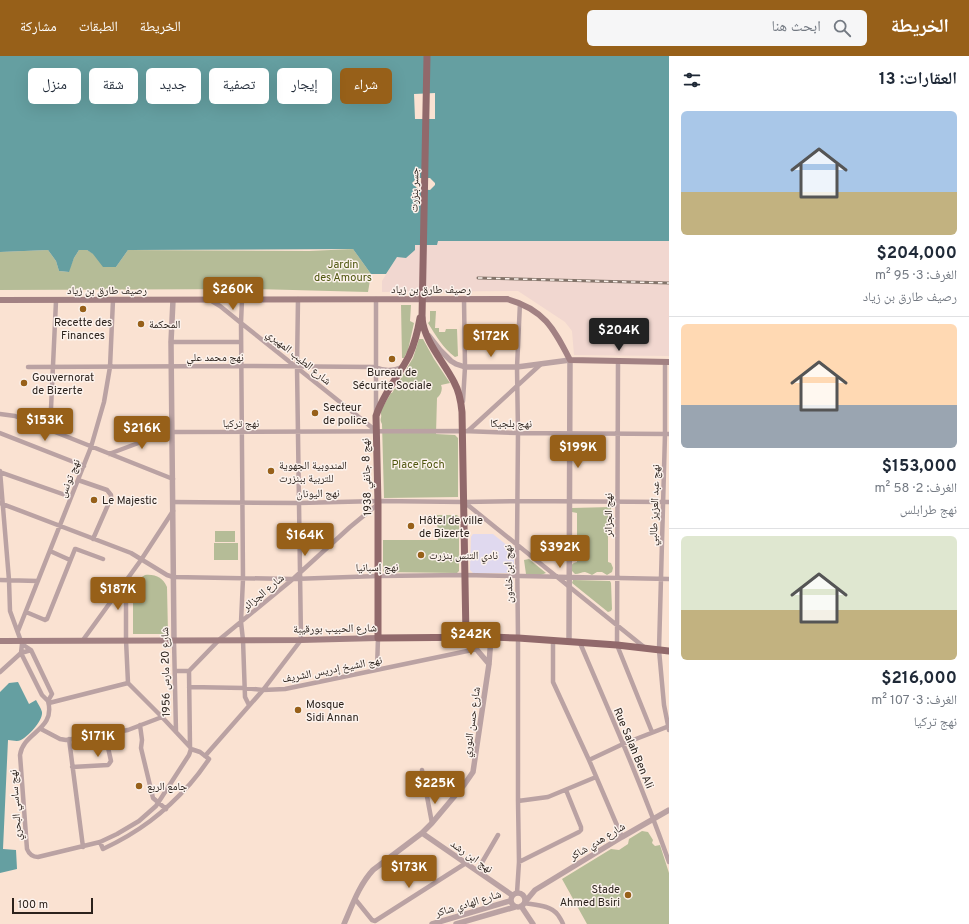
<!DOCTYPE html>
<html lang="ar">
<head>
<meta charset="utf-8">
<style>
  body { margin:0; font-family:Overpass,"Noto Naskh Arabic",sans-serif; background:#f6f6f7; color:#1f2937; direction:rtl; height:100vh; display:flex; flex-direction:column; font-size:15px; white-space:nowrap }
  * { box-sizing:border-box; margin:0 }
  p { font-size:13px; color:#747a83 }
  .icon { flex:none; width:22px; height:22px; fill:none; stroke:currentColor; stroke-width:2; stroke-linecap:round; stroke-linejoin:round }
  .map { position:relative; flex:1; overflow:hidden; direction:ltr }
  .panel { display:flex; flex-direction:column; background:#fff; width:300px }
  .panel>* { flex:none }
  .hud { position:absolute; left:12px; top:12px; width:380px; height:36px; direction:rtl; display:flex; gap:8px }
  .scale { position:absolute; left:12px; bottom:10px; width:81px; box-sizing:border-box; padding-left:4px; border:2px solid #2b221c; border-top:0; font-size:11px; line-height:14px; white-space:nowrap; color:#2b221c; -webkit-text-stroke:3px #fcf2ec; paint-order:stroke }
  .price { position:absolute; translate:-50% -34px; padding:0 9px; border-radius:4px; background:#976019; color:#fff; font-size:13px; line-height:26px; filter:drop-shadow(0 1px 2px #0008) }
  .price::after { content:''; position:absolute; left:50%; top:24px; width:12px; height:9px; margin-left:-6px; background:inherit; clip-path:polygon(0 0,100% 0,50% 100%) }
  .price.on { background:#222; color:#fff }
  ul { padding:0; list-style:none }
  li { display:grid; align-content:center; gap:8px; height:212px; padding:0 12px }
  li+li { border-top:1px solid #e0e1e3 }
  li span { display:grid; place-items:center; height:124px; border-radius:6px; color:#555 }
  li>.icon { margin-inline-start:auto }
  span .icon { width:72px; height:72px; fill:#fffc; stroke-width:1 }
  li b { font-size:17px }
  h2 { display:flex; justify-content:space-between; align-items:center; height:48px; padding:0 12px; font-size:17px }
  .pill { padding:0 14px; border-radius:6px; background:#fff; box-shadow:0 4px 16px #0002; font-size:14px; line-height:36px }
  .pill.on { background:#976019; color:#fff }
  header { display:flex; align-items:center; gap:24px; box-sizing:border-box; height:56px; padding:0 20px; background:#976019; color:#fff }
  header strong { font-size:19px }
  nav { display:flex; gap:22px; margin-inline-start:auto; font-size:14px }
  .search { width:280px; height:36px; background:#f6f6f7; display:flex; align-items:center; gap:10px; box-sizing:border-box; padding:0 14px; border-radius:6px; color:#747a83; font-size:15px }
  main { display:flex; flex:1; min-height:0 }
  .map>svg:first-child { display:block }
  .commercial { fill:#e0d9ef }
  .industrial { fill:#f1d7d0 }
  .green { fill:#b5bc97 }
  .water { fill:#659fa1; fill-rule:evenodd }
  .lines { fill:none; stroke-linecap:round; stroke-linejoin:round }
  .minor { stroke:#baa2a3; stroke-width:4.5 }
  .tertiary { stroke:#baa2a3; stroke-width:5.5 }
  .secondary { stroke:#a28183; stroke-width:6 }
  .primary { stroke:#91696b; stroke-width:7 }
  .rail-casing { stroke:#83746a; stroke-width:3 }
  .rail { stroke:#fcf2ec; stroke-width:1.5; stroke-dasharray:4.5; stroke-linecap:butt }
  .primary-bridge { stroke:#91696b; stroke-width:7 }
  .poi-dot { fill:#976019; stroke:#fcf2ec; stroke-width:1.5 }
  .labels { text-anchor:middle; stroke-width:3; stroke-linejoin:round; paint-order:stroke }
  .street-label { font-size:11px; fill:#2b221c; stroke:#fcf2ec }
  .park-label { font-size:11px; fill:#4e560e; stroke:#fcf2ec }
  .poi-label { font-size:11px; fill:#2b221c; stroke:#fcf2ec; text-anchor:start }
</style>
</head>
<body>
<header>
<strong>الخريطة</strong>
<div class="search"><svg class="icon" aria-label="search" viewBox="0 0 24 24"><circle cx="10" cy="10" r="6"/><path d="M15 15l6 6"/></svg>ابحث هنا</div>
<nav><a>الخريطة</a><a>الطبقات</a><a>مشاركة</a></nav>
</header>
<main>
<section class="panel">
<h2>العقارات: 13<svg class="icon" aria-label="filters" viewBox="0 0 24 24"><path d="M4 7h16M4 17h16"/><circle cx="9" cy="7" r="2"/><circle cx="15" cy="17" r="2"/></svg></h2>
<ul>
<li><span style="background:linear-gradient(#a9c7e8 65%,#c2b280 0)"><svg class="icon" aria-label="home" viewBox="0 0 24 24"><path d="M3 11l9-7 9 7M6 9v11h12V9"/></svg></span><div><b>$204,000</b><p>الغرف: 3 · 95 m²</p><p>رصيف طارق بن زياد</p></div></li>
<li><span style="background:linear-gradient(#ffd9b3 65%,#9aa5b1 0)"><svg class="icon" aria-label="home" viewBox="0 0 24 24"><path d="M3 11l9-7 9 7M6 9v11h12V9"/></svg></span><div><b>$153,000</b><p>الغرف: 2 · 58 m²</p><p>نهج طرابلس</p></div></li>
<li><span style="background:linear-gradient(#dfe7d0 60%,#c2b280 0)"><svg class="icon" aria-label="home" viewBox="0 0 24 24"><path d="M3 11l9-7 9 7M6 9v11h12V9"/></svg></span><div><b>$216,000</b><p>الغرف: 3 · 107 m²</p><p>نهج تركيا</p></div></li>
</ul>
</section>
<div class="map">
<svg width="669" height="868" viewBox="0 0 669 868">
  <rect width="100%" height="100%" fill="#fae2d2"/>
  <path class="commercial" d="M473,478H493L514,495V515L511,517H473L470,514L471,481Z"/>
  <path class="industrial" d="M437,185H669V300L574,299L572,275L565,266L518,235L382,236V225L397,201L415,189H437Z"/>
  <path class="green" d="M353,193L371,218L368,236L255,233L0,234V196L48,194L56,205L59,215L68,216L74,202L79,194H87L116,211L128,194L309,195Z
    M401,249H411L410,265L414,267L408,294L404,302H402Z
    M430,255H436L435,272H439V276H445L446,273H457L458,300L455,301C443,292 436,280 428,267L430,265Z
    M419,283H423L434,303L450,327L441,329C443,333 441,339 437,342L436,378L455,379L458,382V441L384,442L382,368C379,362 382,363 381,358C381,353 381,355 382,350L384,349L391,337H392L413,302Z
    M611,451V456H608V506L611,507L613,512L612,516L607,519L602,516H597L592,519C590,518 588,517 585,516C582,516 579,518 575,518L571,514C571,509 572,507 577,506V457L572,456V452Z
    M437,459H457L459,461V515L457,517L383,516V484H438Z
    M215,475H235V486H215Z
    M214,487H238V504H214Z
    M529,503L546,517L538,520L526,518L524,504Z
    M145,519C156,518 163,522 167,531L168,578H133V535C135,527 138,523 145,519Z
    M573,524L610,525L611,527L612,553L611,555L608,556L572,527Z
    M642,775L648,776L653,784L652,787L655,790L660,789L669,817V868H587L562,823L611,793L619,794L628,788L629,783Z"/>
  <path class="water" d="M0,0H669V185H438L437,189H415V194L406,202L397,201L386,218H371L353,193L128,194L116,211H103L93,198L87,194H79L74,202L69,216L59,215L56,205L48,194L0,196ZM435,37V63H415L414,38ZM417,122H430L435,127V129L430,134L418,133L412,127Z
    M18,626L29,648L36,644C38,648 41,652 42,656C43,665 28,680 21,684C17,686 12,684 8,684L3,793L16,794L17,813L0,817V636L9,627Z"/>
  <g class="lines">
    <path class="minor" d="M242,243L241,267L243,523L241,566L243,584L245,641L249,649
      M210,244L220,250L241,267L375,374
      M171,286H241
      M618,305L617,589L652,676
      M665,306V378L659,594L664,649L669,674
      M28,311L241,310L375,311C385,315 392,315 402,311
      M463,345L465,311L464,243
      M376,356V243
      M0,358L15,360L173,423
      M50,374L56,245
      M468,375L541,308
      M0,377L84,410
      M109,398L165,377L172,376L463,375L518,377L669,378
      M0,415L9,524L10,555L22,588
      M0,416L71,441
      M78,424L107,434L111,439V442L93,483
      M173,446L299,447L378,445L464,446L517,445L669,446
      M464,446L644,591
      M0,447L131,497L167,519L173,521L293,523L378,520L465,519L669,523
      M50,495L70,504
      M0,524L38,525
      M126,525V584L128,627
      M26,556L45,564L47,563L75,493H76L103,503
      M18,575L91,391L104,346L110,311L113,244
      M83,584L141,504L173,455
      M174,584L176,676
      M553,584V626L589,704L622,781
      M580,587C611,659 643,732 669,806
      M22,588L31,594L52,638L48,645
      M22,588L21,597L42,639L48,645
      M377,613L378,582
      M175,615H189L220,583L293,523L350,471L378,448
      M189,615L190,691
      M0,616L21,597L31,594
      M189,631L244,632L263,634L285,633L477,593
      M48,645C56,674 23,676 20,699L27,793C29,798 32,801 38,801L100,786L117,778L139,765L156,750L189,699L191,693L190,691L162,661L128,627
      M49,647L128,627
      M140,669L142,684L141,692L153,742L166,753
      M41,673L60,683L66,684L128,674L162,661
      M69,683L83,791
      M205,700L263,634L301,584L297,311L298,243
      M589,704L623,688L669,670
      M72,711L108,709L109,708L111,705L105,678
      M422,714L432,767
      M518,745L548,741L596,721
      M100,786L103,793C139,776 164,757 190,728C197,720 203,712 209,703L200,696L191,693
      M519,806L579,776L581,774V771L566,734
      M477,815L498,779
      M517,837L519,806L518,745V582L517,489L518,377L517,311L520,247
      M355,843L372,864L375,865L466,807
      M524,847C535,849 551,849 558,859C560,862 562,865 563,868"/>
    <path class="tertiary" d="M173,244L171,286L174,584
      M429,280L440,294L451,305L456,308L465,311H517L570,304L569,586
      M466,581L489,608
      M422,777L512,839
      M511 844a7 7 0 1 1 14 0a7 7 0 1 1-14 0Z
      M525,846L535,834L622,781L669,754
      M521,850L533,868
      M344,868C352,850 359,829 373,814L422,777L432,767L464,729L473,716L489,608L491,581
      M432,868L510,845
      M456,868L515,851"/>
    <path class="secondary" d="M0,244L507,243C544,253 554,273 570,304L669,306
      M0,585L301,584L378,582"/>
    <path class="primary" d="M420,262C418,274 414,289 409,300C398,321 383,338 376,360L378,448V582L491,581L518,582L617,589L669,595
      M422,262C424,285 444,306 454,326C459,335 461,345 462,356L466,581"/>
    <g class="rail-casing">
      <path id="rail" d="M478,222L669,227"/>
    </g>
    <use href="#rail" class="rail"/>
    <path class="primary-bridge" d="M422,262L427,0"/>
  </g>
  <g class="poi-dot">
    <circle cx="83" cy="253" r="4"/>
    <circle cx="141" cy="268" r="4"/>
    <circle cx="392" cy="303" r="4"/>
    <circle cx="24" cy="327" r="4"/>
    <circle cx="315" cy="357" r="4"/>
    <circle cx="271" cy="415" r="4"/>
    <circle cx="94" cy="444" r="4"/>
    <circle cx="411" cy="470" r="4"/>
    <circle cx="421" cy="499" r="4"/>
    <circle cx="298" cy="654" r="4"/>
    <circle cx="139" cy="730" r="4"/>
    <circle cx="628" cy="839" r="4"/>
  </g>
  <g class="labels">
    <g class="street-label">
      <text transform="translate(414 134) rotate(-89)" y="4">جسر بنزرت</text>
      <text x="431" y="237">رصيف طارق بن زياد</text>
      <text x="107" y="238">رصيف طارق بن زياد</text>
      <text x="215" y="305">نهج محمد علي</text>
      <text transform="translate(299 301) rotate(39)" y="4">شارع الطيب المهيري</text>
      <text x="241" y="371">نهج تركيا</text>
      <text transform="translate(511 367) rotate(1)" y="4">نهج بلجيكا</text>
      <text transform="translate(366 421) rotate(-92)" y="4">نهج 8 جانفي 1938</text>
      <text transform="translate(69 422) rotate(-68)" y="4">نهج تونس</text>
      <text transform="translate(318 437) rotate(-1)" y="4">نهج اليونان</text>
      <text transform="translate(654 449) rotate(-88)" y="4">نهج عبد العزيز طالبي</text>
      <text transform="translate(608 459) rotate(-90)" y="4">نهج الجزائر</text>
      <text transform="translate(377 511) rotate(-1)" y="4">نهج إسبانيا</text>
      <text transform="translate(508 518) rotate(-91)" y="4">نهج ابن خلدون</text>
      <text transform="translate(263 536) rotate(-40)" y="4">شارع الجزائر</text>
      <text transform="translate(335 572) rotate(-1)" y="4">شارع الحبيب بورقيبة</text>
      <text transform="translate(332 613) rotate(-11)" y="4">نهج الشيخ إدريس الشريف</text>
      <text transform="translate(165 616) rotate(-91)" y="4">شارع 20 مارس 1956</text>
      <text transform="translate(471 666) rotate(-82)" y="4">شارع حسن النوري</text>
      <text transform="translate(634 692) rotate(67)" y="4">Rue Salah Ben Ali</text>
      <text transform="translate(15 749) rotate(-94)" y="4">نهج ساسي البحري</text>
      <text transform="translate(597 785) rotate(-31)" y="4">شارع هدي شاكر</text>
      <text transform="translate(472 800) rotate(35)" y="4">نهج ابن رشد</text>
      <text transform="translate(468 847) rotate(-17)" y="4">شارع الهادي شاكر</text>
    </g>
    <g class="park-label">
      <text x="343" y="212">Jardin<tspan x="343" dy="13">des Amours</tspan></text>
      <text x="418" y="412">Place Foch</text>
    </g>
    <g class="poi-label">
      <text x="83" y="270" text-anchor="middle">Recette des<tspan x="83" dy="13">Finances</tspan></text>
      <text x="149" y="272">المحكمة</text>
      <text x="392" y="320" text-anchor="middle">Bureau de<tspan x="392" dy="13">Sécurite Sociale</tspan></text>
      <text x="32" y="325">Gouvernorat<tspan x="32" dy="13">de Bizerte</tspan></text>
      <text x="323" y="355">Secteur<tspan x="323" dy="13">de police</tspan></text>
      <text x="279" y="413">المندوبية الجهوية<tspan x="279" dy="13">للتربية ببنزرت</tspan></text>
      <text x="102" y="448">Le Majestic</text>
      <text x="419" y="468">Hôtel de ville<tspan x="419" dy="13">de Bizerte</tspan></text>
      <text x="429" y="503">نادي التنس بنزرت</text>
      <text x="306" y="652">Mosque<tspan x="306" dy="13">Sidi Annan</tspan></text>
      <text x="147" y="734">جامع الربع</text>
      <text x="620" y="837" text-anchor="end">Stade<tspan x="620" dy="13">Ahmed Bsiri</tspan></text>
    </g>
  </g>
</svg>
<div class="scale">100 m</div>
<b class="price" style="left:233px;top:255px">$260K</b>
<b class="price on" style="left:619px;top:296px">$204K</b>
<b class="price" style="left:491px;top:302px">$172K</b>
<b class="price" style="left:45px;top:386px">$153K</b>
<b class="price" style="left:142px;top:394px">$216K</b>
<b class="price" style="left:578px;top:413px">$199K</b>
<b class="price" style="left:305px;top:501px">$164K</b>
<b class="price" style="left:560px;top:513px">$392K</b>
<b class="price" style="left:118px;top:555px">$187K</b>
<b class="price" style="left:471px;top:600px">$242K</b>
<b class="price" style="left:98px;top:702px">$171K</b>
<b class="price" style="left:435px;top:749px">$225K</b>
<b class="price" style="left:409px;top:833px">$173K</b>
<div class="hud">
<a class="pill on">شراء</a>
<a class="pill">إيجار</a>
<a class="pill">تصفية</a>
<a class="pill">جديد</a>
<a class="pill">شقة</a>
<a class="pill">منزل</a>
</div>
</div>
</main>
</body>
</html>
